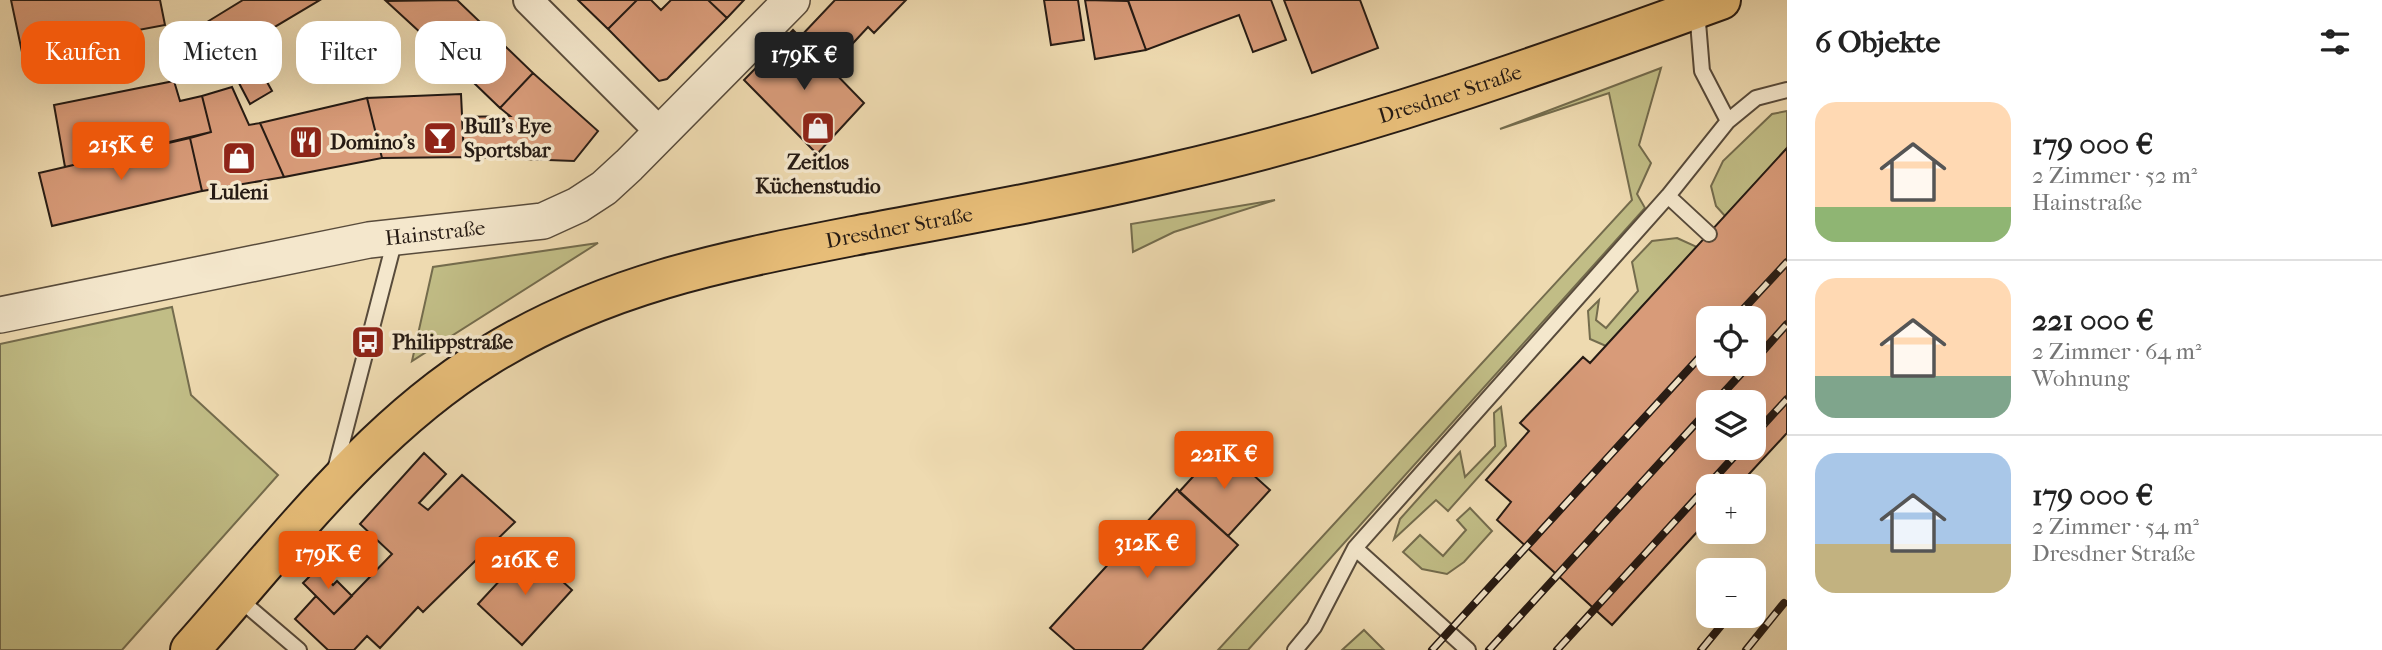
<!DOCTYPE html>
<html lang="de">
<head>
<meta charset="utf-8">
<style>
  body { margin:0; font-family:"IM FELL French Canon",serif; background:#f2f2f2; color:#222; height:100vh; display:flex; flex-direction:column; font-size:26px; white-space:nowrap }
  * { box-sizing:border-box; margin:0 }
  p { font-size:23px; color:#767676 }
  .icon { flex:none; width:38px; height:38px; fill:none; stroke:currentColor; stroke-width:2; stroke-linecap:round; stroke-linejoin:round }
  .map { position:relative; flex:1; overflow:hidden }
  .sheet { display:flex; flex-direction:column; background:#fff; width:595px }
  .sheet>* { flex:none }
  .guide { position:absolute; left:21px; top:21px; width:665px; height:63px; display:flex; gap:14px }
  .controls { position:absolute; left:1696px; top:306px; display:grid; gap:14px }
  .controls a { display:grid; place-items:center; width:70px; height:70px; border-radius:14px; background:#fff; box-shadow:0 7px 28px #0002; font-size:35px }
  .price { position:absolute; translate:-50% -60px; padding:0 16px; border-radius:7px; background:#ea580c; color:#fff; font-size:23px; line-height:46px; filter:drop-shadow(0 2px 4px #0008) }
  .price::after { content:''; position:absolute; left:50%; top:42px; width:21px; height:16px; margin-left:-10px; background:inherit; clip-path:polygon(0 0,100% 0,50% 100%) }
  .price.on { background:#222; color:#fff }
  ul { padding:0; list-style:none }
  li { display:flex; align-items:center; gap:21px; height:175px; padding:0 28px }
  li+li { border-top:2px solid #e0e0e0 }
  li span { display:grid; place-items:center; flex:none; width:196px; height:140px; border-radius:21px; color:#555 }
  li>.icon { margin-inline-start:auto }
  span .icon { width:84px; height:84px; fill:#fffc; stroke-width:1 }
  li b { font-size:30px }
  h2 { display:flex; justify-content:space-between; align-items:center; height:84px; padding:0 28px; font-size:30px }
  .pill { padding:0 24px; border-radius:21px; background:#fff; box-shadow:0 7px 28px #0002; font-size:24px; line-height:63px }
  .pill.on { background:#ea580c; color:#fff }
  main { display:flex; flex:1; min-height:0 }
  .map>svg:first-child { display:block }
  .green { fill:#c1bd86; stroke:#746c4d; stroke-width:2 }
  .building { fill:#d89b79; stroke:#261b14; stroke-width:2; fill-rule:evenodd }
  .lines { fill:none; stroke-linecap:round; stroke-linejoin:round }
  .service-casing { stroke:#584b3b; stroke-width:18 }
  .minor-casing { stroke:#584b3b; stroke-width:32 }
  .tertiary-casing { stroke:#584b3b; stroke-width:38 }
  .primary-casing { stroke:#261b14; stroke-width:42 }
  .service { stroke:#f4e7cc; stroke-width:14 }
  .minor { stroke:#f4e7cc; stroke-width:28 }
  .tertiary { stroke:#f4e7cc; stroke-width:35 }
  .primary { stroke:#e7bd78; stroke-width:38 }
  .rail-casing { stroke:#261b14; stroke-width:8 }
  .rail { stroke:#f4e7cc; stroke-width:5; stroke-dasharray:16; stroke-linecap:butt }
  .labels { text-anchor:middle; stroke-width:7; stroke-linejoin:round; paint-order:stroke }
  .street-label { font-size:21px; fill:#261b14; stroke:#f4e7cc }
  .poi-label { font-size:21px; font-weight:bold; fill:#261b14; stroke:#f4e7cc; text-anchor:start }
</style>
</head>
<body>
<main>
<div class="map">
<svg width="1787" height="650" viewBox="0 0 1787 650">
  <rect width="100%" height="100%" fill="#eedab0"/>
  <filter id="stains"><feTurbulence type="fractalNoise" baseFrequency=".00286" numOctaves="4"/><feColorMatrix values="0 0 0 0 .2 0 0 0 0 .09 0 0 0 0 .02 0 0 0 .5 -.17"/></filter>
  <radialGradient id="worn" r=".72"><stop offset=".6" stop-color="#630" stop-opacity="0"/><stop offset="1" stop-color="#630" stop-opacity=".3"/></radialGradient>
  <path class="green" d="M1661,68L1639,145L1651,163L1637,194L1645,208L1248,650H1218L1632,200L1609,93L1500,129Z
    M1787,111V148L1725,216L1716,206L1711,186L1723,161L1772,114Z
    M1275,200L1174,232L1133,252L1131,224Z
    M1677,238L1697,247L1606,346L1590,339L1588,311L1599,300L1596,320L1606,328L1638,291L1632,262L1652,241Z
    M598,243L412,361L433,267Z
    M172,307L191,395L278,475L122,650H0V344Z
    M1501,407L1506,446L1448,511L1436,500L1394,539L1400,519L1460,452L1465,477L1495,446L1494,413Z
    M1470,508L1492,531L1464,562L1447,574L1422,569L1403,552L1420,535L1443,556L1466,530L1457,520Z
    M1364,630L1384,650H1342Z"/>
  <path class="building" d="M11,0H160L165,25L22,52Z
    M243,0H320L246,44L272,91L250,104L207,22Z
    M457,0L480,22L447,57L386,1Z
    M578,0H637L608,29Z
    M637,0H651L661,10L671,0H708L727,18L667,79L659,81L608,29Z
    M708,0H744L727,18Z
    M835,0H906L874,33L868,27L830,68L800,37Z
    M1044,0H1078L1084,40L1051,45Z
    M1085,0L1128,1L1146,50L1095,59Z
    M1271,0L1286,40L1253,52L1239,15L1146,50L1128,0Z
    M1284,0H1360L1378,48L1312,73Z
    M480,22L533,73L500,108L447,57Z
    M793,30L864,103L817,154L744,80Z
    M533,73L598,131L574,161L464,157L462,117L510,116L500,108Z
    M174,81L180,101L202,96L211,132L65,167L54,105Z
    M232,87L249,125L260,123L284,177L202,191L190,138L211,132L202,96Z
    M461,94L464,157L382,158L367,98Z
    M367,98L382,158L284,177L260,123Z
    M190,138L202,191L52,226L39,173Z
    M1787,148V433L1738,486H1708V520L1612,625L1497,520L1511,502L1486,480L1529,431L1520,423L1583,357L1590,363ZM1708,318H1754V364H1708ZM1708,402H1754V448H1708Z
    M1221,446L1270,490L1228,536L1179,492Z
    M424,453L446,474L419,503L428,510L462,475L515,522L423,612L418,607L380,648L367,636L354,650H328L295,619L316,596L334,614L392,554L360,524Z
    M1177,489L1238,545L1142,650H1075L1050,628Z
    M528,550L572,590L522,645L478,604Z
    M317,569L333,585L337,581L352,596L334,614L303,583Z"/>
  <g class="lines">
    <g class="service-casing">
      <path id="service" d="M1697,10L1702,71L1728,121
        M1668,196L1709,234
        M335,470L395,239
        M1355,548L1468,650
        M238,598L299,650
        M1295,650L1314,627L1355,548L1668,196L1728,121L1756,98L1787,90"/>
    </g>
    <g class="minor-casing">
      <path id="minor" d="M528,0L660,132"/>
    </g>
    <g class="tertiary-casing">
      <g id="tertiary">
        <path id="s1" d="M0,315L369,240L543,221L578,205L604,188L629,165L792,0"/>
      </g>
    </g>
    <g class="primary-casing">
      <g id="primary">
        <path id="s2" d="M190,650C281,548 370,428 488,356C605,284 720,262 853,236C959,216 1067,197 1173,172C1359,130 1542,65 1721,0"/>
      </g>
    </g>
    <use href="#service" class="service"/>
    <use href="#minor" class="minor"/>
    <use href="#tertiary" class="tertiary"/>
    <use href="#primary" class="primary"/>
    <g class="rail-casing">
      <path id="rail" d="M1735,318L1787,262
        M1754,361L1787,324
        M1715,402L1750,364
        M1754,435L1787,399
        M1754,588L1755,587
        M1432,650L1708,348
        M1489,650L1708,410
        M1557,650L1742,448
        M1701,650L1729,616
        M1746,650L1784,603"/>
    </g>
    <use href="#rail" class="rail"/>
  </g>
  <defs>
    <g id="shop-square" transform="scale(1.75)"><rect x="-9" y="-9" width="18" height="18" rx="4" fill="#8f2418" stroke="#f4e7cc"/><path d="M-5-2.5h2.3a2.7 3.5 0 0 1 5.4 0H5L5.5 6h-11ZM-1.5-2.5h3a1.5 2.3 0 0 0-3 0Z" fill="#fff"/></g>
    <g id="bar-square" transform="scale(1.75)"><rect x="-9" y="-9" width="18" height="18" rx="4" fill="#8f2418" stroke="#f4e7cc"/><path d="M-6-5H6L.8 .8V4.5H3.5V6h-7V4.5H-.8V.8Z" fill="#fff"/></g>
    <g id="restaurant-square" transform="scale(1.75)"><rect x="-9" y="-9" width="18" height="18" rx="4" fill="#8f2418" stroke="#f4e7cc"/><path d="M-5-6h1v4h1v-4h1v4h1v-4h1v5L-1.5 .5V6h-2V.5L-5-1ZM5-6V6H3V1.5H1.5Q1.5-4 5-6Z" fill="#fff"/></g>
    <g id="bus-square" transform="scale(1.75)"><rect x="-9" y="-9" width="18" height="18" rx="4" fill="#8f2418" stroke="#f4e7cc"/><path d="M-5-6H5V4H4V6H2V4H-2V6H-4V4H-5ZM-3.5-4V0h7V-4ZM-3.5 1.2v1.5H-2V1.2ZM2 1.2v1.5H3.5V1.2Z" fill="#fff"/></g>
  </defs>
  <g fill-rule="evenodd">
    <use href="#shop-square" x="818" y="128"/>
    <use href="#bar-square" x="440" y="138"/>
    <use href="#restaurant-square" x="306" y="142"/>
    <use href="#shop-square" x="239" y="158"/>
    <use href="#bus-square" x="368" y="342"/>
  </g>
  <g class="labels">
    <g class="street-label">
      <text dy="7" stroke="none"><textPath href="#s2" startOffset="1421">Dresdner Straße</textPath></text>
      <text dy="7" stroke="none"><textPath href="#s2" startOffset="854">Dresdner Straße</textPath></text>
      <text dy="7" stroke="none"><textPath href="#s1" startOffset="443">Hainstraße</textPath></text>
    </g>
    <g class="poi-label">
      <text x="464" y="133">Bull’s Eye<tspan x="464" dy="24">Sportsbar</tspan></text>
      <text x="330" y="149">Domino's</text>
      <text x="818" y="169" text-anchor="middle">Zeitlos<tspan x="818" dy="24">Küchenstudio</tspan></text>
      <text x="239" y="199" text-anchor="middle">Luleni</text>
      <text x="392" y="349">Philippstraße</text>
    </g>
  </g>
  <rect width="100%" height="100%" filter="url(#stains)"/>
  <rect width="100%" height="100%" fill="url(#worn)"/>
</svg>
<div class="controls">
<a><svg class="icon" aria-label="locate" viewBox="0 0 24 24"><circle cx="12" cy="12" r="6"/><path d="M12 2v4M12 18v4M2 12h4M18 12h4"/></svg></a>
<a><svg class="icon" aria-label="layers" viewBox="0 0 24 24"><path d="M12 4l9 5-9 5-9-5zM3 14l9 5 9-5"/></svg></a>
<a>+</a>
<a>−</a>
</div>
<b class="price on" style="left:804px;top:92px">179K €</b>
<b class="price" style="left:121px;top:182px">215K €</b>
<b class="price" style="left:1224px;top:491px">221K €</b>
<b class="price" style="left:1147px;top:580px">312K €</b>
<b class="price" style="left:328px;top:591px">179K €</b>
<b class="price" style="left:525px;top:597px">216K €</b>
<div class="guide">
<a class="pill on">Kaufen</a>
<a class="pill">Mieten</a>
<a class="pill">Filter</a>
<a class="pill">Neu</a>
</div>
</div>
<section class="sheet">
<h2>6 Objekte<svg class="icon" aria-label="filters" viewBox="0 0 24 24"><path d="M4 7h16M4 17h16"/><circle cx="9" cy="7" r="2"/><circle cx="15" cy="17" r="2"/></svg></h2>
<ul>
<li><span style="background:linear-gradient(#ffd9b3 75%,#8fb573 0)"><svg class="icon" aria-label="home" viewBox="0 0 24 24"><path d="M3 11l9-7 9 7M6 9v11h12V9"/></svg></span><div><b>179 000 €</b><p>2 Zimmer · 52 m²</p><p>Hainstraße</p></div></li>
<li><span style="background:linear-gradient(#ffd9b3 70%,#7fa58c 0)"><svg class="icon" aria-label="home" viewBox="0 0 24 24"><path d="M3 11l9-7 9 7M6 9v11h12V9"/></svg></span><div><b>221 000 €</b><p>2 Zimmer · 64 m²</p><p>Wohnung</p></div></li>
<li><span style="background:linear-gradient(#a9c7e8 65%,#c2b280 0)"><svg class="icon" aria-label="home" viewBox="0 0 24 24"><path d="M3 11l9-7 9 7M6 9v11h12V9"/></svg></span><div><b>179 000 €</b><p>2 Zimmer · 54 m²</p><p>Dresdner Straße</p></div></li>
</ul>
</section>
</main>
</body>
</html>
